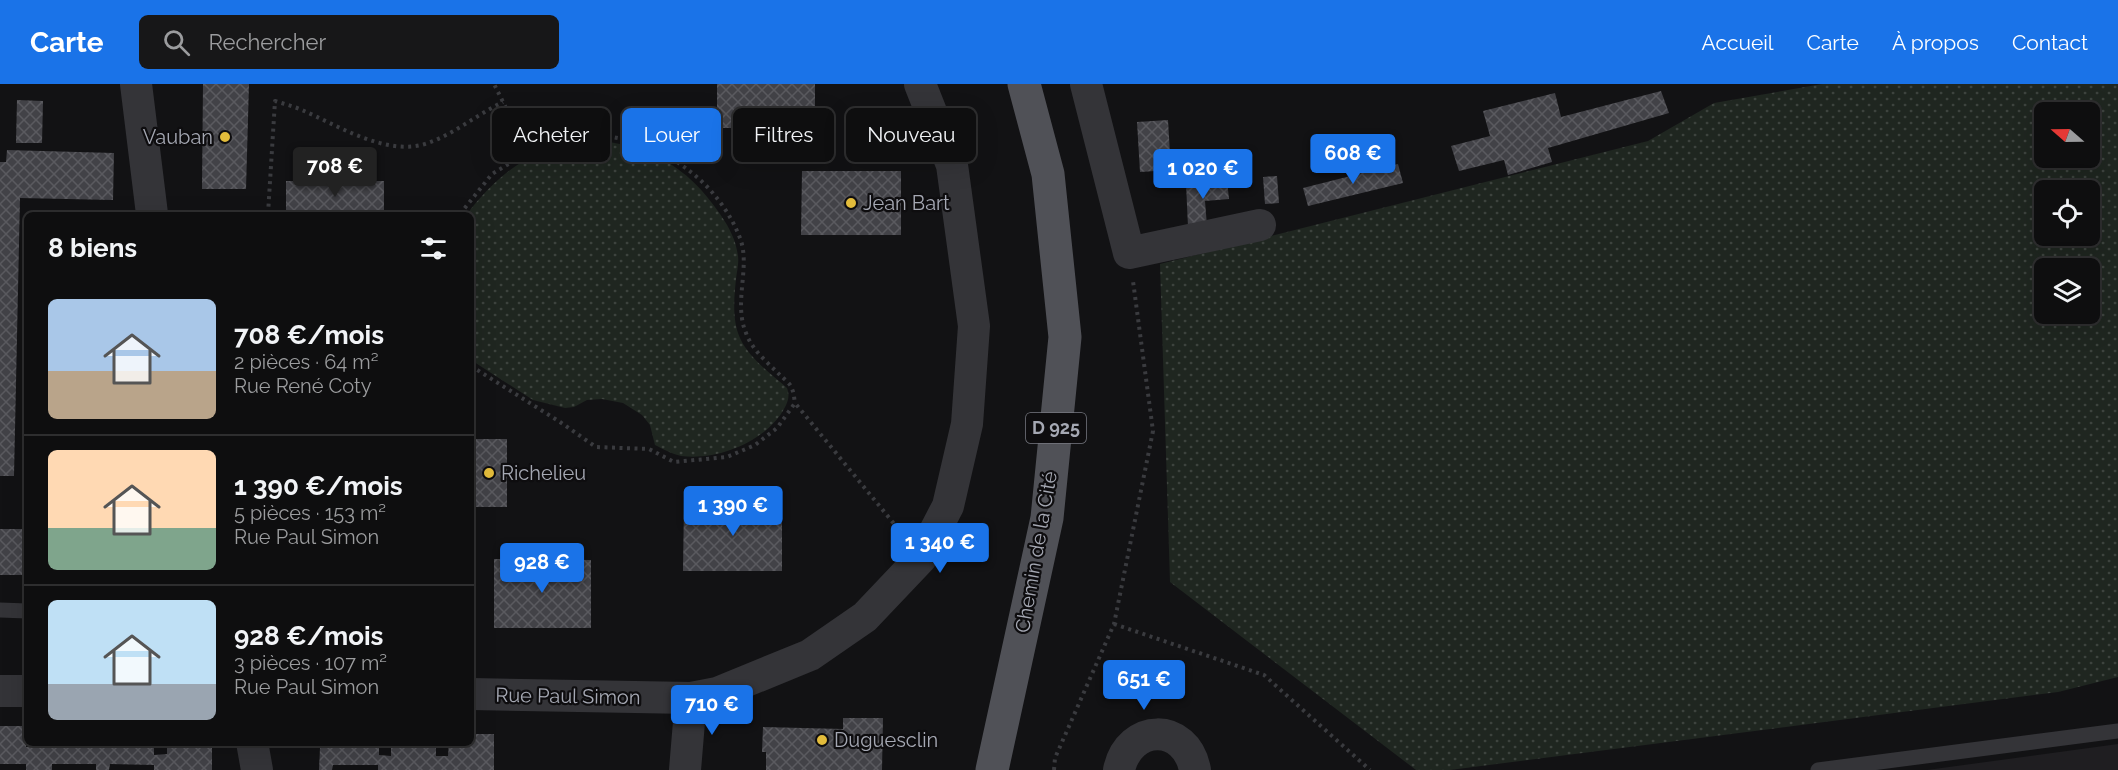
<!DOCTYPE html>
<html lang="fr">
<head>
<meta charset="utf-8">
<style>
  body { margin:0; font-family:Raleway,sans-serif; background:#171718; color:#f1f3f6; height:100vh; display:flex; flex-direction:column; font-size:22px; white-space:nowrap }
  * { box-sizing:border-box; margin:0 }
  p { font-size:20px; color:#9b9c9e }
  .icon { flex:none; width:33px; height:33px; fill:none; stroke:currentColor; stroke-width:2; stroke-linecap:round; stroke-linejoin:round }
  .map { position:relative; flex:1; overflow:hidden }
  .panel { position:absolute; left:24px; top:128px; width:450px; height:534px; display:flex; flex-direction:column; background:#0e0e0f; border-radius:9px; box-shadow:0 6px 24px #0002,0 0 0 2px #2e2e2f }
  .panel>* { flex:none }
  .guide { position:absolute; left:492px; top:24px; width:570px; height:54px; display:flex; gap:12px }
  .needle { width:39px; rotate:290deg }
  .fabs { position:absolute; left:2034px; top:18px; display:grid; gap:12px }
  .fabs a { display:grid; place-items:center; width:66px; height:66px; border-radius:9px; background:#0e0e0f; box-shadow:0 6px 24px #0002,0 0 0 2px #2e2e2f; font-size:30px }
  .price { position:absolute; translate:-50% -51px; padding:0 14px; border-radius:6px; background:#1a73e8; color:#fff; font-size:20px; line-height:39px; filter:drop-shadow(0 2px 3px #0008) }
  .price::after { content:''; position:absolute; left:50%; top:36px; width:18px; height:14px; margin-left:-9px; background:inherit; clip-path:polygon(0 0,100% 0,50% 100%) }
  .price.selected { background:#222; color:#fff }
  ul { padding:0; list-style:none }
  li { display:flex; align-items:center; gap:18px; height:150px; padding:0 24px }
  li+li { border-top:2px solid #2e2e2f }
  li span { display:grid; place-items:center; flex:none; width:168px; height:120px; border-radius:9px; color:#555 }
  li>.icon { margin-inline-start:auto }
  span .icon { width:72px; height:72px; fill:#fffc; stroke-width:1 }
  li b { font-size:26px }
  h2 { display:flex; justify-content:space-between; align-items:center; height:72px; padding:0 24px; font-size:26px }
  .chip { padding:0 21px; border-radius:9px; background:#0e0e0f; box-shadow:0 6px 24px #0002,0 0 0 2px #2e2e2f; font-size:21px; line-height:54px }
  .chip.selected { background:#1a73e8; color:#fff }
  header { display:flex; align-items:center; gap:36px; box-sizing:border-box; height:84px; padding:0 30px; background:#1a73e8; color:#fff }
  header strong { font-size:28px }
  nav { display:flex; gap:33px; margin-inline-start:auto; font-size:21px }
  .search { width:420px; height:54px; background:#171718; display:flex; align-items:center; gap:15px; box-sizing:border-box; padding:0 21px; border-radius:9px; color:#9b9c9e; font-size:22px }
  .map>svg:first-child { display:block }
  .built { fill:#1f1e21 }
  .grass { fill:url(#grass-dots); fill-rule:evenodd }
  .building { fill:url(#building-cross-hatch) }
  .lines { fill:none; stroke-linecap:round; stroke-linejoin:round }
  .path { stroke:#3a3b3f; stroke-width:4; stroke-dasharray:3 4.5; stroke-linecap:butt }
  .lane { stroke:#343438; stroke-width:15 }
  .street { stroke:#343438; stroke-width:32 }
  .primary { stroke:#505157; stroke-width:33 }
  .poi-dot { fill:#e3bc3b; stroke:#0e0d0f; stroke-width:2 }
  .labels { text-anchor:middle; stroke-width:4.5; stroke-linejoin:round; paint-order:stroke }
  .shield { fill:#0e0d0f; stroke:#787a82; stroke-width:1.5 }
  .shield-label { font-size:18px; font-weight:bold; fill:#a5a8b3 }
  .poi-label { font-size:20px; fill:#a5a8b3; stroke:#0e0d0f; text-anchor:start }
  .street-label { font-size:20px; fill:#a5a8b3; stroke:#0e0d0f }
</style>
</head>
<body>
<header>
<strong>Carte</strong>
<div class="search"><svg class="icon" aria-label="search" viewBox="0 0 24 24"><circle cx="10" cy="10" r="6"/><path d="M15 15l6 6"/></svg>Rechercher</div>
<nav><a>Accueil</a><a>Carte</a><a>À propos</a><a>Contact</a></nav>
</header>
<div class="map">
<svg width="2118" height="686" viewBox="0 0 2118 686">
  <defs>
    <pattern id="grass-dots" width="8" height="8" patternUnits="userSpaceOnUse" patternTransform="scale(1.5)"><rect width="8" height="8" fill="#1f2620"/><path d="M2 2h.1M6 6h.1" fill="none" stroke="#3d433e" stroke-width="1.8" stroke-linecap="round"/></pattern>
    <pattern id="building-cross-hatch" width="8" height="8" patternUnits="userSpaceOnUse" patternTransform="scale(1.5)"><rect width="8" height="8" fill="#424247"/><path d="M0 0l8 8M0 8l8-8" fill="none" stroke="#5a5a5f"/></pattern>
  </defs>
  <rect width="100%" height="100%" fill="#121214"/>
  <path class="built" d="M2118,660V686H1927Z"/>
  <path class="grass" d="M1822,0H2118V593L2058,608L1450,686H1416L1170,498L1160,180L1648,57L1714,19ZM2044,28H2090V74H2044ZM2044,106H2090V152H2044ZM2044,184H2090V230H2044Z
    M590,55C649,62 686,80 720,130C729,143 736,156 738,172C739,179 737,187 736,195C734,214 732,236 740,254C749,274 771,290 787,304C791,314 786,322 781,330C761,359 716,377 681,372C672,370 663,365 655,361L650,341L642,331L623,319L602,315L587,316L574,323L565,324L533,316L471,276V130H467C501,86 534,63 590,55Z"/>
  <path class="building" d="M203,0H249L246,105H202Z
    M717,0H815V44H717Z
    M1661,7L1669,29L1548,64L1552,78L1508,91L1504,76L1459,87L1451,62L1490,52L1483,27L1555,9L1561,33Z
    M17,16L43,17L42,59H16Z
    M1168,36L1171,86L1140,88L1137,38Z
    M7,66L114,69L113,116L20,114L14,392H0V78H6Z
    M1398,80L1403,99L1308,122L1303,104Z
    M802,87H901V151H801Z
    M1277,92L1279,119L1265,120L1263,93Z
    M1227,96L1229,115L1205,117L1207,142L1188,143L1186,99Z
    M286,97H384V130H286Z
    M471,355H507V423H471Z
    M684,419H782V487H683Z
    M0,445H27V491H0Z
    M494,475L591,476V544H494Z
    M843,634H883L882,686H766V668H762L763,643L843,645Z
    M0,642H26V663H52V658H97V663H110V658H154V671L167,670V658H212V686H154V681L110,680L109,686H96V680H52V686H26V680H0Z
    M471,650H494V686H378V681H333L332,686H319L320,664H333V658H379V671L391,672V658H436V672H448L449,658H471Z"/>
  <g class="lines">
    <path class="path" d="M528,68C542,61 556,54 571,52C641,44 714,87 740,154C751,183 733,218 746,249C752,266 768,279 780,291C784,295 791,300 792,305C794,309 794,314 795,319
      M268,130L275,17C284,20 293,22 302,26C337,41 385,72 425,60C453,51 476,31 503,18
      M460,130L492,90L528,68L494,0
      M471,282L560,338L596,363L649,365L674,378L727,373L755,361L777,344L795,319L900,447
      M1114,540L1264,591L1370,686
      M1054,686L1055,674L1114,540L1153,347L1133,197"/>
    <path class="lane" d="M0,526L27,527
      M1818,686L2118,647"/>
    <path class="street" d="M136,0L152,130
      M1086,0L1129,169L1260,141
      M0,607H27
      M471,610L691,614L717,609L810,571L865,533L921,474L948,422L967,340L974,242L952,81L920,0
      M252,658L257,686
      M685,686L691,614
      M1119,686C1129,639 1186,638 1195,686"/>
    <path class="primary" d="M992,686L1047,434L1065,253L1048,90L1024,0"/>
  </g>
  <g class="poi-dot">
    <circle cx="225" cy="53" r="6"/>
    <circle cx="851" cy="119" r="6"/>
    <circle cx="489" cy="389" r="6"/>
    <circle cx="822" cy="656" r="6"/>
  </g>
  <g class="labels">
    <rect class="shield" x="1026" y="329" width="60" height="30" rx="4.5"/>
    <g class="shield-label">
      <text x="1056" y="350">D 925</text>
    </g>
    <g class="poi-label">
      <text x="213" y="60" text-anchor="end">Vauban</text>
      <text x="863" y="126">Jean Bart</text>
      <text x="501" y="396">Richelieu</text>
      <text x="834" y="663">Duguesclin</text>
    </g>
    <g class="street-label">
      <text transform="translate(1036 468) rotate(-80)" y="7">Chemin de la Cité</text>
      <text transform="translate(568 612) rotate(1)" y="7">Rue Paul Simon</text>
    </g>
  </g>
</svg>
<div class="fabs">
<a><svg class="needle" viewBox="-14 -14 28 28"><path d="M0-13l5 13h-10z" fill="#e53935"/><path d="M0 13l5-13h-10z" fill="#9b9c9e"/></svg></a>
<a><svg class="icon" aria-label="locate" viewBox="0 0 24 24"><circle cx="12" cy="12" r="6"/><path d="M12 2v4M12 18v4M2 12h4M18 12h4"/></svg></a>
<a><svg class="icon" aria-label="layers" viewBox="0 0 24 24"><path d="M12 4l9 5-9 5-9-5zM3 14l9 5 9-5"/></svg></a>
</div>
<b class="price" style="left:1353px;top:101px">608 €</b>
<b class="price selected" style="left:335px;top:114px">708 €</b>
<b class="price" style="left:1203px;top:116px">1 020 €</b>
<b class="price" style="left:733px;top:453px">1 390 €</b>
<b class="price" style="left:940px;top:490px">1 340 €</b>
<b class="price" style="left:542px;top:510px">928 €</b>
<b class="price" style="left:1144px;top:627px">651 €</b>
<b class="price" style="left:712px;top:652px">710 €</b>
<div class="guide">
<a class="chip">Acheter</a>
<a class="chip selected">Louer</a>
<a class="chip">Filtres</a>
<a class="chip">Nouveau</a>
</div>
<section class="panel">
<h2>8 biens<svg class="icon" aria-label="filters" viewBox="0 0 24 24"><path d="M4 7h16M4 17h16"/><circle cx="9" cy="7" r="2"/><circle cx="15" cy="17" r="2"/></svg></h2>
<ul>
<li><span style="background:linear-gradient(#a9c7e8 60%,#b9a48a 0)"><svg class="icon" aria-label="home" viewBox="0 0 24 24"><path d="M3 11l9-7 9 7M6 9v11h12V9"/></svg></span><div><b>708 €/mois</b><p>2 pièces · 64 m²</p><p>Rue René Coty</p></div></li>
<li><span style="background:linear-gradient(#ffd9b3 65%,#7fa58c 0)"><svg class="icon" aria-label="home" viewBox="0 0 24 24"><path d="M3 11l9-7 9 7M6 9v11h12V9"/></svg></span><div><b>1 390 €/mois</b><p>5 pièces · 153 m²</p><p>Rue Paul Simon</p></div></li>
<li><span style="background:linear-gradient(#bfe0f5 70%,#9aa5b1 0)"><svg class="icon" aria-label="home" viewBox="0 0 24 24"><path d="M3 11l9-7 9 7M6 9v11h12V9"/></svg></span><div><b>928 €/mois</b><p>3 pièces · 107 m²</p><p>Rue Paul Simon</p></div></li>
</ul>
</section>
</div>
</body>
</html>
